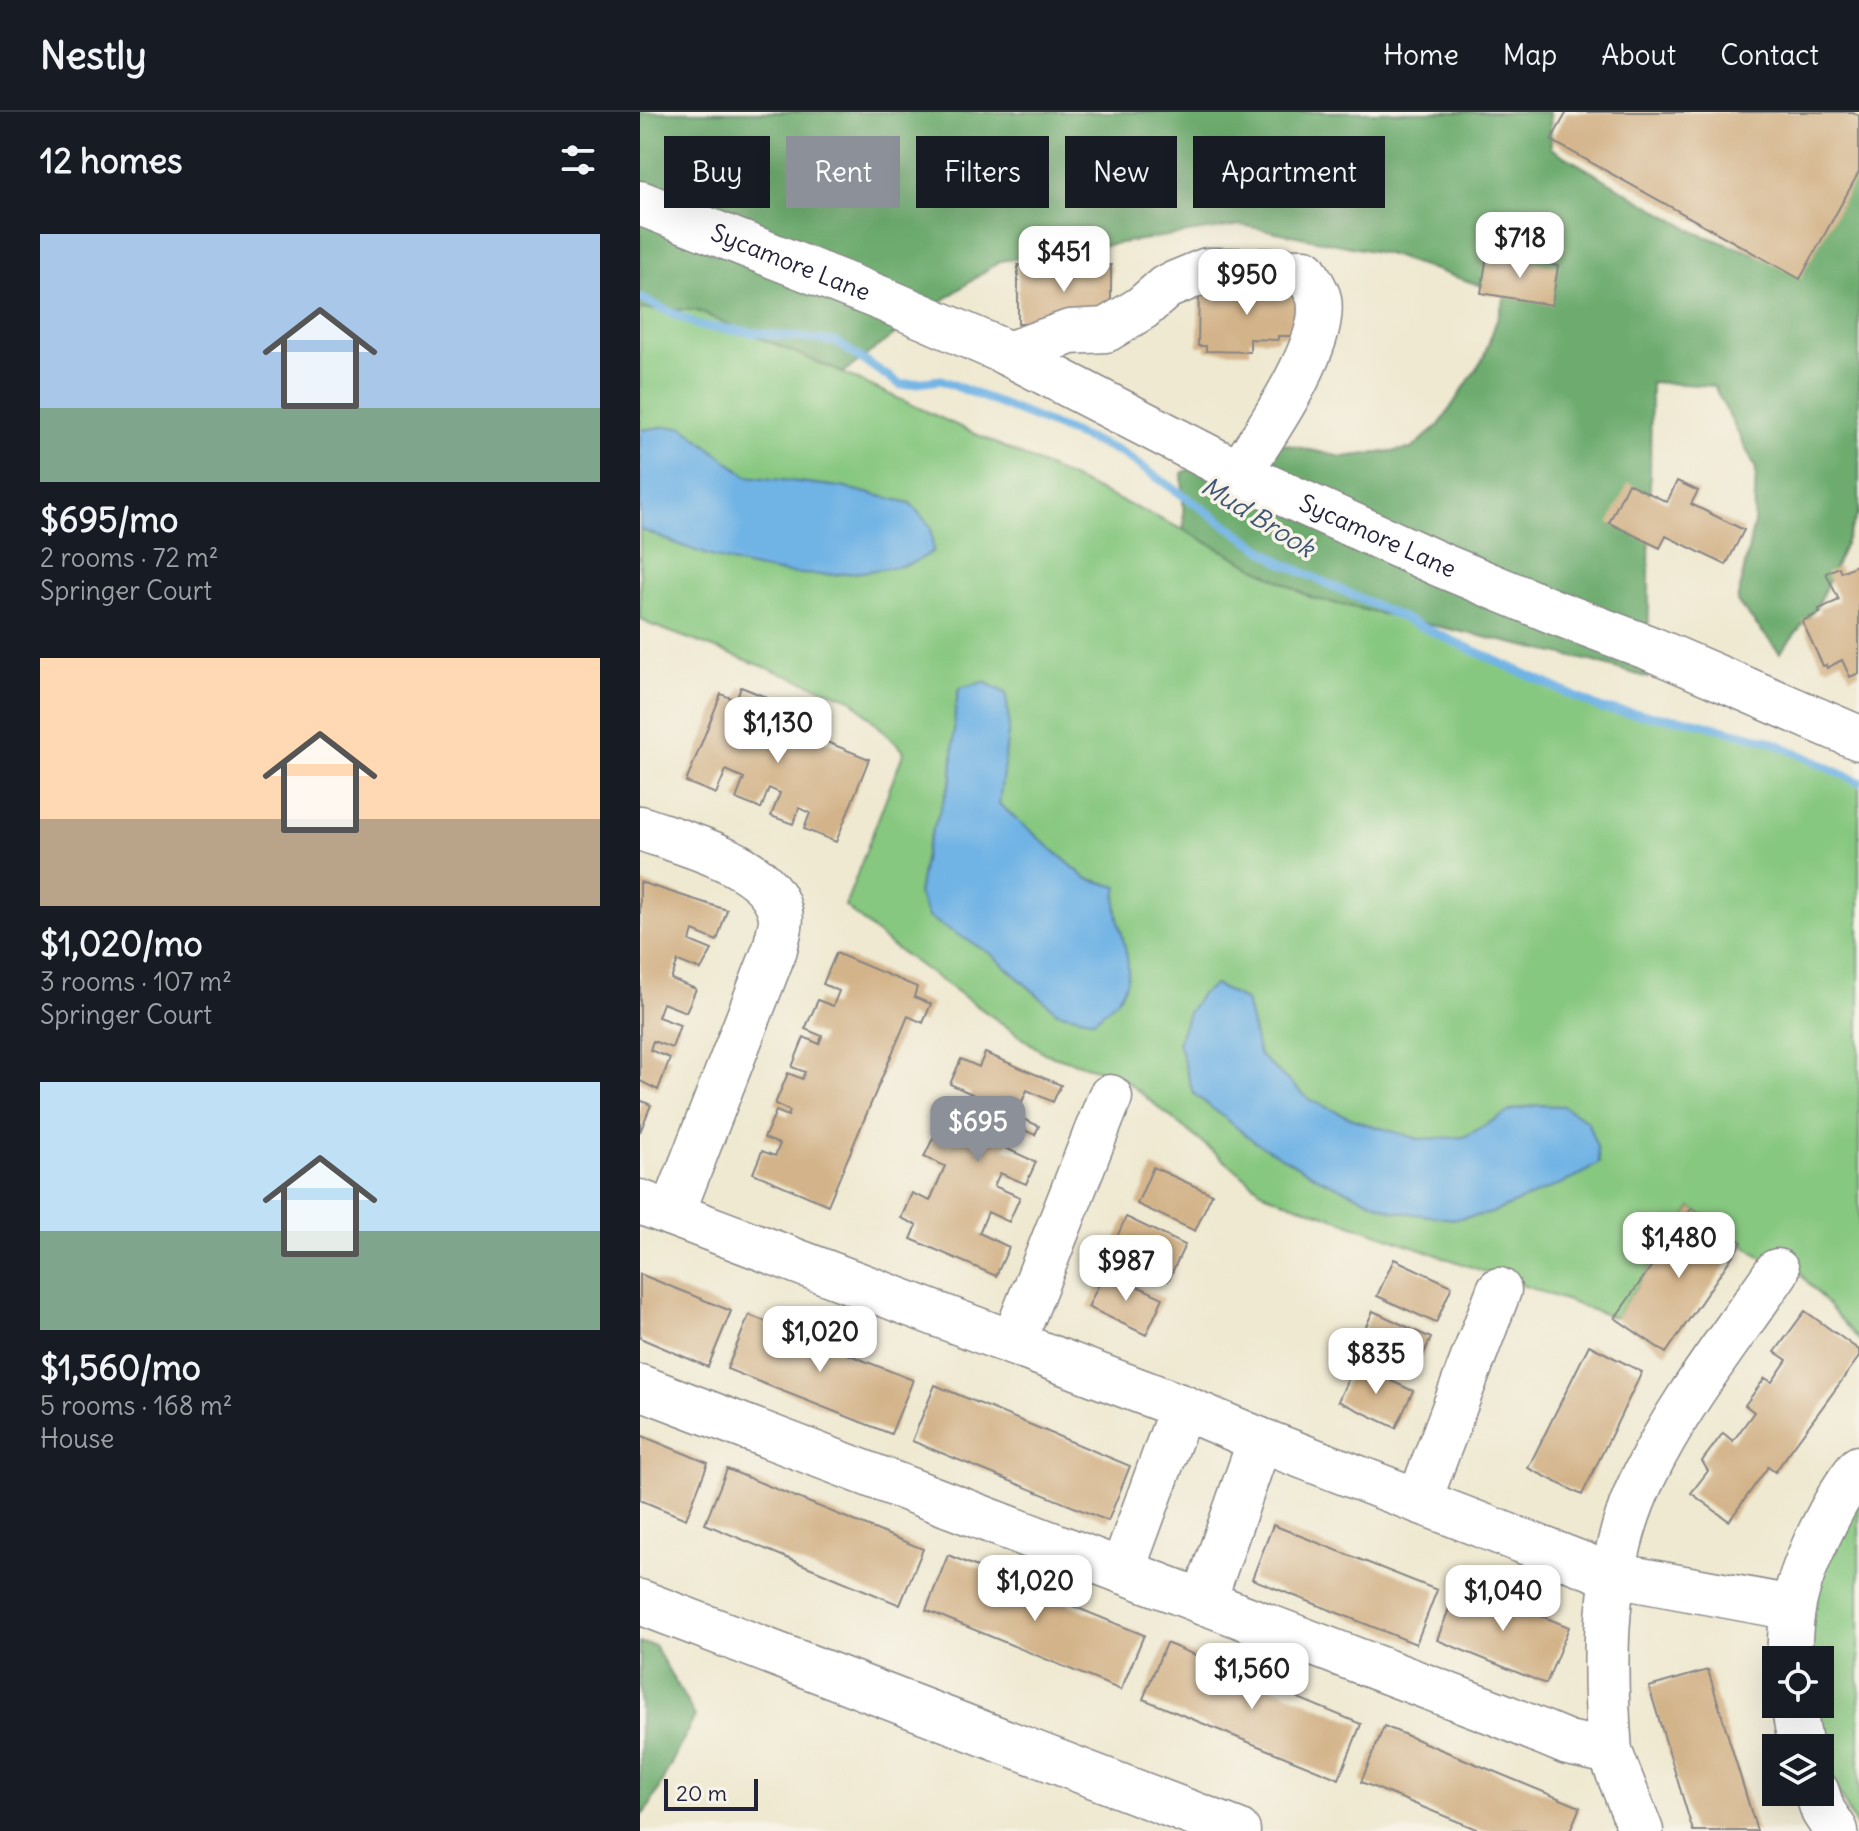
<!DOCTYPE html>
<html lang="en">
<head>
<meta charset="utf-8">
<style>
  body { margin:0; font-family:Delius,sans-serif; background:#242831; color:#f1f3f6; height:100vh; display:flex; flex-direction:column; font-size:30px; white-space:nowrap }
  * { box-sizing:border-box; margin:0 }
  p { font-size:26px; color:#9ea1a6 }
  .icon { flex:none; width:44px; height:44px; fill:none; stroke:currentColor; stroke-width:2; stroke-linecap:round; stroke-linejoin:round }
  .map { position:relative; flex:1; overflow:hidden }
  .details { display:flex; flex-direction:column; background:#171b24; width:640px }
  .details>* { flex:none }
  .banner { position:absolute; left:24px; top:24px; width:760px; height:72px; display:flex; gap:16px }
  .controls { position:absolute; left:1122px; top:1534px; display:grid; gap:16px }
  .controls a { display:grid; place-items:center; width:72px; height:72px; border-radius:0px; background:#171b24; box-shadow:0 8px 32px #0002; font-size:40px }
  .scale { position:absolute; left:24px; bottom:20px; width:94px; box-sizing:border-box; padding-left:8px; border:4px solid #22223b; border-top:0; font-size:22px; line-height:28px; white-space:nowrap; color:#22223b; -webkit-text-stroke:6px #f7f3e8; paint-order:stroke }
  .price { position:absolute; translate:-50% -68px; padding:0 18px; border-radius:16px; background:#fff; color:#222; font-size:26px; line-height:52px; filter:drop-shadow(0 2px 4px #0008) }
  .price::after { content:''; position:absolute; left:50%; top:48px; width:24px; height:18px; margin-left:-12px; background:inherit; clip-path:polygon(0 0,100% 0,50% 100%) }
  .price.on { background:#8c9099; color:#fff }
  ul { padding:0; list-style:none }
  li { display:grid; align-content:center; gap:16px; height:424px; padding:0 40px }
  li span { display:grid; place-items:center; height:248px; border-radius:0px; color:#555 }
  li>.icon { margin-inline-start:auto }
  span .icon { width:144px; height:144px; fill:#fffc; stroke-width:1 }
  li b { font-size:34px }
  h2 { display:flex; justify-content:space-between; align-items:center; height:96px; padding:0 40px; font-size:34px }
  .tag { padding:0 28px; border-radius:0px; background:#171b24; box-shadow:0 8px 32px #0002; font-size:28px; line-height:72px }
  .tag.on { background:#8c9099; color:#fff }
  header { display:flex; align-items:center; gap:48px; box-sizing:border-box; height:112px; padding:0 40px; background:#171b24; border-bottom:2px solid #363941 }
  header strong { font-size:38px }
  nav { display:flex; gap:44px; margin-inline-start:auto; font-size:28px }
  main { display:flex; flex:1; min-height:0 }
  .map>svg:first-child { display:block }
  .green { fill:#87c880; stroke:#54755e; stroke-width:2 }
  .forest { fill:#6dac6e; stroke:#486754; stroke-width:2 }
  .water { fill:#70b3e5; stroke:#496a90; stroke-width:2 }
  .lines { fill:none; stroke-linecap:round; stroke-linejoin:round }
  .stream { stroke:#70b3e5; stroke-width:9 }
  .building { fill:#d3b389 }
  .minor-casing { stroke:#888686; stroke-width:47 }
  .minor { stroke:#fff; stroke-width:44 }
  .labels { text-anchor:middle; stroke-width:7; stroke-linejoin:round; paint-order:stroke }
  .street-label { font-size:24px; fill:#22223b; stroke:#f7f3e8 }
  .water-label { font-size:26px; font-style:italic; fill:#3d5576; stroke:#f7f3e8 }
</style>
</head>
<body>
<header>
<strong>Nestly</strong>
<nav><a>Home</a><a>Map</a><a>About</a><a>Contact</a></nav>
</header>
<main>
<section class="details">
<h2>12 homes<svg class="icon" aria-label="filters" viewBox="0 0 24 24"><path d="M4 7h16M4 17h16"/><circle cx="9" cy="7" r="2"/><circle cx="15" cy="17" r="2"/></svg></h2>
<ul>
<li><span style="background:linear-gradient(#a9c7e8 70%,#7fa58c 0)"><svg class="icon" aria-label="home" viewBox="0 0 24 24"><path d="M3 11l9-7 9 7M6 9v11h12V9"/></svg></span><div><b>$695/mo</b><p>2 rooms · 72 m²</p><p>Springer Court</p></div></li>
<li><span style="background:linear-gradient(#ffd9b3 65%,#b9a48a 0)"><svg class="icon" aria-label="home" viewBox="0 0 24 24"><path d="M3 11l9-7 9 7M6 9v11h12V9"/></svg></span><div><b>$1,020/mo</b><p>3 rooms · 107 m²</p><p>Springer Court</p></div></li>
<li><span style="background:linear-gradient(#bfe0f5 60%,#7fa58c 0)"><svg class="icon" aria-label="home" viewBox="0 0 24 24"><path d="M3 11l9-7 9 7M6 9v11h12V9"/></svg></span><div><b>$1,560/mo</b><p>5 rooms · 168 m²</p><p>House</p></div></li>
</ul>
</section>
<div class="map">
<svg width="1219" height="1719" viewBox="0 0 1219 1719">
  <rect width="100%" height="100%" fill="#f7f3e8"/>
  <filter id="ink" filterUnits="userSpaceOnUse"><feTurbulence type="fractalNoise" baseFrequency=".0125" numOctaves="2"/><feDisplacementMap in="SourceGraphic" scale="16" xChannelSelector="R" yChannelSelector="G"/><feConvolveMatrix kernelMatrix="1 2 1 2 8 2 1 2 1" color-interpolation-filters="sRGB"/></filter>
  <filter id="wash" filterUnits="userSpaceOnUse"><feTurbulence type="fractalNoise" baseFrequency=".006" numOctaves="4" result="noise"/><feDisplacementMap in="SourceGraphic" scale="32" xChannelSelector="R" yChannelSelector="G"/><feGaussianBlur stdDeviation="1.8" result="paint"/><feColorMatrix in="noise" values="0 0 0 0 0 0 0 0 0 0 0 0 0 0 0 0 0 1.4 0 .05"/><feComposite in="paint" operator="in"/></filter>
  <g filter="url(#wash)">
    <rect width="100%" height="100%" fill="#efe9d1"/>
    <path class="green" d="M0,197L55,198L203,261L544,418L672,486L761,506L962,597L1050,609L1130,629L1219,670V1228L1156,1157L1133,1138L1125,1148L1052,1096L975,1206L626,1082L481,965L404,941L249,832L205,794L264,639L211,587L9,512L0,506Z
      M1219,1377V1719L1186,1657L1172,1592H1180V1548H1166L1168,1489Z"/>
    <path class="forest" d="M0,0H910L911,36L1057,121L1155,157L1219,48V400L1178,493L1140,541L1097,490L1114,411L1116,357L1074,274L1011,270L1008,566L955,550L672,486L544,418L542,361L617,326L702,345L771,337L799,313L843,247L866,182L747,142L601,113L360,149L252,224L203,261L55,198L0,197Z
      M0,1531L14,1533L55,1604L11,1692L0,1706Z"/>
    <path class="water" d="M22,315H43L107,364L201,375L270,391L291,415L293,439C273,454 260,454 235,458C146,473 82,451 0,417V318Z
      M344,570L366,581L369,612L359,692L446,766L478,775C468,812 505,853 478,886C472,894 462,901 454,908L417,900L351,842L288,805L278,782L286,736L312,665L315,598L319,576Z
      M575,873L606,889L619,943L670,988L720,1010L779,1027L824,1025L872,998L898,993L923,994L947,1009L957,1035L959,1051L937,1065L849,1102L813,1107L753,1099L679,1066L615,1030L553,981L538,930L548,901L561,882Z"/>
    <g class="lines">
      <path class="stream" d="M0,186L60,214L196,230L261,273L301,268L480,340L642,451L962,597L1051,609L1130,629L1219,670"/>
    </g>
    <g id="blocks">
      <path class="building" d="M927,0H1213L1219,4V60L1160,167L911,28Z
        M847,143L918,154L912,193L841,181Z
        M378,153H471V212H378Z
        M559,174L635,176L637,183L667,184L666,224H638V228L610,227V240L566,239V234H558Z
        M1037,369L1058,379L1051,392L1104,418L1086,453L1026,424L1020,436L969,411L988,371L1027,390Z
        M1219,452V561L1210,565L1202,548L1187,556L1186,553L1183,554L1162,509L1180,501L1179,497L1199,488L1186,461L1199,455L1201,460Z
        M101,575L126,585L120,603L229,647L196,730L164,717L170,701L159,696L153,712L131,704L140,681L129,676L121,697L96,687L104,666L86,658L76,682L46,670L81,582L96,588Z
        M0,770L87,798L77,829L53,819L50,829L72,838L61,858L38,849L31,867L56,877L46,900L23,891L18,905L40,913L32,936L13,929L10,938L30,946L18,978L0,969Z
        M196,841L277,875L274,885L291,892L283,911L268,904L188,1093L113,1061L122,1039L135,1044L140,1032L124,1026L136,999L148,1004L150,999L135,992L148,961L162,967L165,960L152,955L164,925L179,932L182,924L165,917L178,888L193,894L199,879L183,872Z
        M345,941L421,973L413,990L387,978L376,1004L399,1014L395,1023L375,1014L365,1036L396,1050L386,1072L360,1061L354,1074L380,1085L369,1110L348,1100L339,1121L369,1135L356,1164L271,1127L277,1113L261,1106L272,1081L290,1089L305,1054L284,1045L293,1026L310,1034L332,982L310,972L321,947L339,955Z
        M0,988L11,993L0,1020Z
        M513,1055L572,1082L555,1119L497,1092Z
        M1052,1096L1102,1130L1026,1241L975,1206Z
        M486,1105L545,1133L528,1169L469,1142Z
        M754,1147L812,1174L796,1211L737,1184Z
        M465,1159L523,1186L506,1223L448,1195Z
        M0,1162L91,1199L68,1255L0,1226Z
        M733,1199L791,1226L774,1263L716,1236Z
        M1165,1199L1219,1238V1245L1135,1360L1128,1355L1089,1409L1051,1381L1068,1359L1062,1349L1083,1321L1093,1329L1114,1300L1105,1293L1125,1266L1132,1270L1147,1248L1135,1240Z
        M109,1203L273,1268L251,1322L87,1257Z
        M949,1233L1002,1260L942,1383L888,1356Z
        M715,1252L773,1279L756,1316L698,1289Z
        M295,1273L490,1354L468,1409L272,1329Z
        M0,1323L68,1351L46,1407L0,1388Z
        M87,1357L283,1437L260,1493L65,1412Z
        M633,1413L797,1478L776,1532L612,1467Z
        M308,1443L504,1523L481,1578L286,1498Z
        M819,1471L929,1515L906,1572L797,1528Z
        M526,1531L721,1612L699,1667L503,1587Z
        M1068,1558L1117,1719H1053L1009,1575Z
        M744,1614L940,1695L930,1719H841L721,1670Z"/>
    </g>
  </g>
  <g filter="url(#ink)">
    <use href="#blocks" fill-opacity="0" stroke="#888686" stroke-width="2"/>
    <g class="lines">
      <g class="minor-casing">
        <g id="minor">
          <path id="s1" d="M0,91L245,188L365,240L615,369L801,453L917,501L1012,537L1219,626"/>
          <path d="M368,242L430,220L466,218L502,196L526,175L567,158L665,159C669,167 677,178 679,187C688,232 624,323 599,361"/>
          <path d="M0,716C41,731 129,751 140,800C143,810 137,826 135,837L32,1102"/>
          <path d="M0,1090L542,1295L620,1328L968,1462L1153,1496"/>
          <path d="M373,1231L470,985"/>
          <path d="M0,1275L482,1459"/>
          <path d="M542,1295L482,1459L861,1603L928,1631L970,1640C963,1548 962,1449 1004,1364C1039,1291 1092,1225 1137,1159"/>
          <path d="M779,1389L859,1178"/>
          <path d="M0,1490L598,1719"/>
          <path d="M563,1491L620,1328"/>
          <path d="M1149,1548C1150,1531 1150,1514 1153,1498C1159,1458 1194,1386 1219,1356"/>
          <path d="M1153,1592L1161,1636"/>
          <path d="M970,1640L1001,1719"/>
          <path d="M1177,1680L1183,1699L1196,1719"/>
        </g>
      </g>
      <use href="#minor" class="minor"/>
    </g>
  </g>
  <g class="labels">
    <g class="street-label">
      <text dy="8" stroke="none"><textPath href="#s1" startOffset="162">Sycamore Lane</textPath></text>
      <text dy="8" stroke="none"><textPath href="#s1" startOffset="810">Sycamore Lane</textPath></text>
    </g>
    <g class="water-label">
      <text transform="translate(618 405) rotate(32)" y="9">Mud Brook</text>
    </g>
  </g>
</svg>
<div class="controls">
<a><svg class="icon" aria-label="locate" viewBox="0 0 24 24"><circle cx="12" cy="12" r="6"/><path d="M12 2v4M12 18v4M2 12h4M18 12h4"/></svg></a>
<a><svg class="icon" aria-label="layers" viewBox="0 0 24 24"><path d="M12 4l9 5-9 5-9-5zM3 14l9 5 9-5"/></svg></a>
</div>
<div class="scale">20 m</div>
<b class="price" style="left:880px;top:168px">$718</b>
<b class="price" style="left:424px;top:182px">$451</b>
<b class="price" style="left:607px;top:205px">$950</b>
<b class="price" style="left:138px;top:653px">$1,130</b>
<b class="price on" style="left:338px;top:1052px">$695</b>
<b class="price" style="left:1039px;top:1168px">$1,480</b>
<b class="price" style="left:486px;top:1191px">$987</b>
<b class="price" style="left:180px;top:1262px">$1,020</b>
<b class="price" style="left:736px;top:1284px">$835</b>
<b class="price" style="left:395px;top:1511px">$1,020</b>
<b class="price" style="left:863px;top:1521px">$1,040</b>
<b class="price" style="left:612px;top:1599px">$1,560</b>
<div class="banner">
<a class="tag">Buy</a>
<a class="tag on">Rent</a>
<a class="tag">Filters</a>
<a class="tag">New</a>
<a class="tag">Apartment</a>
</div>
</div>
</main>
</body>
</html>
